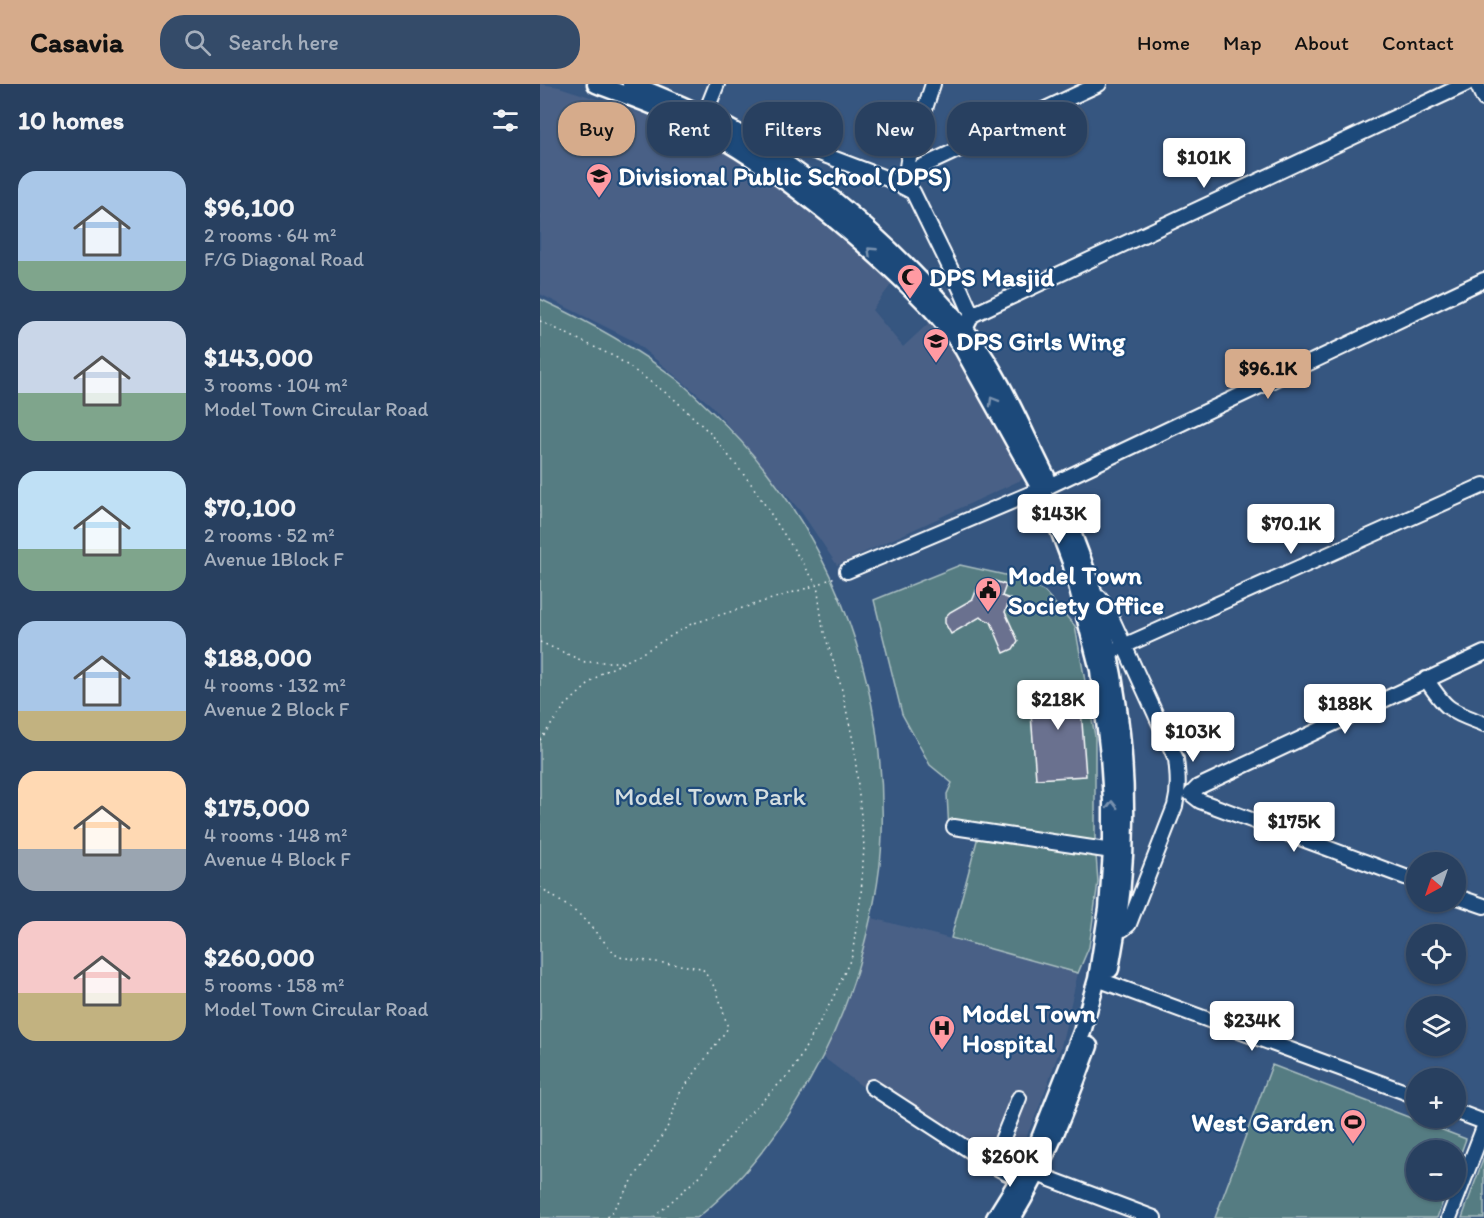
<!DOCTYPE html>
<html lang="en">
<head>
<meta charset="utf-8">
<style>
  body { margin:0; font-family:Itim,sans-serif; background:#344b69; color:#f1f3f6; height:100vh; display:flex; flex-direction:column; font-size:22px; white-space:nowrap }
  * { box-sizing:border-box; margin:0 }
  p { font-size:20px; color:#a5afbd }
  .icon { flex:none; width:33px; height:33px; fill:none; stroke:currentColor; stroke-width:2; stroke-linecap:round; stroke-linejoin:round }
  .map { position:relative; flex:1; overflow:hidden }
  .details { display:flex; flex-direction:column; background:#284060; width:540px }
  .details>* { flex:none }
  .hud { position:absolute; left:18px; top:18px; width:570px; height:54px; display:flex; gap:12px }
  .needle { width:39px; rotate:220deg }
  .fabs { position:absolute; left:866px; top:768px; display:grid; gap:12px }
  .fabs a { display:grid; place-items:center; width:60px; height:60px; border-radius:50%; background:#284060; box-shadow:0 2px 4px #0004,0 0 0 2px #445975; font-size:30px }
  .price { position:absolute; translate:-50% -51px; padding:0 14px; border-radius:6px; background:#fff; color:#222; font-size:20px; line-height:39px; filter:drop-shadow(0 2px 3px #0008) }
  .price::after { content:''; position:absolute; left:50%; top:36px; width:18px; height:14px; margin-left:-9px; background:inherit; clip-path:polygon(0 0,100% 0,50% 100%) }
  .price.selected { background:#d6ab8b; color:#111 }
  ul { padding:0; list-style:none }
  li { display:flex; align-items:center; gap:18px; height:150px; padding:0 18px }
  li span { display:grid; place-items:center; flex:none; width:168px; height:120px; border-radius:18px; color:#555 }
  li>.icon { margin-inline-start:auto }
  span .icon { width:72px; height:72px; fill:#fffc; stroke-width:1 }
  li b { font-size:26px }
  h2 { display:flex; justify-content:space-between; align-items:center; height:72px; padding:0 18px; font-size:26px }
  .tag { padding:0 21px; border-radius:24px; background:#284060; box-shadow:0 2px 4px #0004,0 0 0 2px #445975; font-size:21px; line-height:54px }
  .tag.selected { background:#d6ab8b; color:#111 }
  header { display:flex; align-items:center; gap:36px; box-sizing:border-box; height:84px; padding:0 30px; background:#d6ab8b; color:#111 }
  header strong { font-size:28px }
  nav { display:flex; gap:33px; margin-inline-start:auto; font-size:21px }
  .search { width:420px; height:54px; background:#344b69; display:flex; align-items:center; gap:15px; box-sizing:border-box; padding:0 21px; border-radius:24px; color:#a5afbd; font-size:22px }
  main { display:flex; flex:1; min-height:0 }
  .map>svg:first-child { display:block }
  .built { fill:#4a6186 }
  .green { fill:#557c82; stroke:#aabec0; stroke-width:1.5 }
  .building { fill:#6a718f; stroke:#fff; stroke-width:1.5 }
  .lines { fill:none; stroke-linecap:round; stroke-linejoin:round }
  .minor-casing { stroke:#fff; stroke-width:18 }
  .major-casing { stroke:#fff; stroke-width:21 }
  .path { stroke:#fff; stroke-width:1.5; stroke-dasharray:1.5 4.5; stroke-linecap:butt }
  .minor { stroke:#1f4a7a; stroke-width:14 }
  .major { stroke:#1f4a7a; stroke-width:16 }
  .oneway { stroke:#7992af }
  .labels { text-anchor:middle; stroke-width:4.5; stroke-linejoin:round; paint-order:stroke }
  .poi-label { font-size:26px; font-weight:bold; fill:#fff; stroke:#1f4a7a; text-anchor:start }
  .park-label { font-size:26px; fill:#d4dee0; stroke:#1f4a7a }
</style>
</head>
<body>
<header>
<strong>Casavia</strong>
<div class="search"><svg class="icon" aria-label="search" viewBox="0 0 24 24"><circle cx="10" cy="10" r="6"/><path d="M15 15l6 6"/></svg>Search here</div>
<nav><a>Home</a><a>Map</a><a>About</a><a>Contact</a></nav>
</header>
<main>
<section class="details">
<h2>10 homes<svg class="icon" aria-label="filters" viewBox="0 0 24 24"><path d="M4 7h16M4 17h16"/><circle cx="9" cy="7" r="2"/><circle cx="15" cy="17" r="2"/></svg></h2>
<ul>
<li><span style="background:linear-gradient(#a9c7e8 75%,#7fa58c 0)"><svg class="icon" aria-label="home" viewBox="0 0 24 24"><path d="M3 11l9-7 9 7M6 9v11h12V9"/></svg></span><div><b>$96,100</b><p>2 rooms · 64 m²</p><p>F/G Diagonal Road</p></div></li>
<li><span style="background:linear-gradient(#c9d6e8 60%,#7fa58c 0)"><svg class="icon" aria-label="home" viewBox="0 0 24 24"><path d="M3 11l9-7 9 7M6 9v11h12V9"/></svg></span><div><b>$143,000</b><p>3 rooms · 104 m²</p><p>Model Town Circular Road</p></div></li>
<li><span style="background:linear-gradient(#bfe0f5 65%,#7fa58c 0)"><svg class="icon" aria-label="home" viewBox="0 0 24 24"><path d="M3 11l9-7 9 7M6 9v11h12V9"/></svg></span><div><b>$70,100</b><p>2 rooms · 52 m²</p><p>Avenue 1Block F</p></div></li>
<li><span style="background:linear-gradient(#a9c7e8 75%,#c2b280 0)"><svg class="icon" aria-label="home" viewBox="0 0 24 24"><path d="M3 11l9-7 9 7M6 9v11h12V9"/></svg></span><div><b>$188,000</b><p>4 rooms · 132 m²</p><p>Avenue 2 Block F</p></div></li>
<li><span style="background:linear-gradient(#ffd9b3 65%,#9aa5b1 0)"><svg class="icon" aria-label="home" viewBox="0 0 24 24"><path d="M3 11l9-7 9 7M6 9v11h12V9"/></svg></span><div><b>$175,000</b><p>4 rooms · 148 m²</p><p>Avenue 4 Block F</p></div></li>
<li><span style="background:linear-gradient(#f6c9c9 60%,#c2b280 0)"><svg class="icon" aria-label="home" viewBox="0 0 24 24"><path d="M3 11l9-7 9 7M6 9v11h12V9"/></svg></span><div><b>$260,000</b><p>5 rooms · 158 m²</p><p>Model Town Circular Road</p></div></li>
</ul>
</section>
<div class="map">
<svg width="944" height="1134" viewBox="0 0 944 1134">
  <rect width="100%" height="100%" fill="#365680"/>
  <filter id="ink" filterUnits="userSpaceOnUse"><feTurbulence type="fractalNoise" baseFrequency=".0167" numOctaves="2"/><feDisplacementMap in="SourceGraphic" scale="12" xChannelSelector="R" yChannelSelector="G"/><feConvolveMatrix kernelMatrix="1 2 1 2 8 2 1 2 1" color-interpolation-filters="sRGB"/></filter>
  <g filter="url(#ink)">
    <path class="built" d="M0,0L19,3L128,38L224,90L353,198L332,226L363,263L391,237L422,279L483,395L297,481L262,429L171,321L92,256L0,210Z
      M332,834L538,889L521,962L500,1021L468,1095L436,1079L323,1003L283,973L309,913Z"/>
    <path class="green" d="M0,215C47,237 93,262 135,294C147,303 157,314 168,324C287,434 347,590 342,751C341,796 330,840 318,883C292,973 231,1075 157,1134H0Z
      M420,481L474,493L505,508L535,542L555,652V758L558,798L549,863L538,889L411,854L440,745L409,748L407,710L412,699L390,681L362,630L334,516Z
      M732,981L926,1055L915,1085V1066H876V1106H907L897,1134H675Z
      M944,1073V1134H922Z"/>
    <path class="building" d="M452,496L466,501L462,512L470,515L465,528L478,557L473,565L464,569L451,538L440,533L411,550L405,539V533L410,528L433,515L438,502L448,506Z
      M539,598L546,692L496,695L489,604Z"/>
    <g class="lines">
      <g class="minor-casing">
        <path id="minor" d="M937,0L944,15
          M161,40L177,0
          M206,53L211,48L229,50L348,95L373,108L420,204L432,231
          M368,89L559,0
          M365,95L368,77L393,0
          M415,249L427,241L432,231L926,0
          M307,487L511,401L944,196
          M551,513L560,514L572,535L636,675C638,692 639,706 635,722L589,840L583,845L578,844
          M568,569L944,401
          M886,595C907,627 909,626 944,640
          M651,710L658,703L944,569
          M651,710L660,717L876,797
          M414,743L572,767
          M915,812L944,822
          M557,895L876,1012
          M332,1003L452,1081L467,1089L497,1090L614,1134
          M915,1027L944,1038
          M452,1081L479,1014
          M909,1134L944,1043"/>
      </g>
      <g class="major-casing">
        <path id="major" d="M56,0C92,14 129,26 162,44C227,79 285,125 339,174C369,202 400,230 423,265L500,404L516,438L531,478L559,586L569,671L572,717V767L568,825L557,895L542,948L499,1057L483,1089L455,1134
          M91,0C130,16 170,32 206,54C273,94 335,148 388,204C403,221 419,237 433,256C463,297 483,347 506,392
          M521,423C586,566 600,732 570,885
          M472,1134C505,1080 527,1022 549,962"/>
      </g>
      <path class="path" d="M0,237L77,274L133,314L172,351L212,401L277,501L283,545L301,602L314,661L324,762L321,811L312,872L293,914L253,986L200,1039L162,1090L113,1134
        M0,558L45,578H83
        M0,656L25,622L60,590L99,571L151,540L277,501L297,492
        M0,803L40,831L78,873L162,884L177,907L188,944L140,1009L127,1044L69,1132L65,1134"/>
      <use href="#minor" class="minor"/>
      <use href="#major" class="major"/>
    </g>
    <defs><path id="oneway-chevron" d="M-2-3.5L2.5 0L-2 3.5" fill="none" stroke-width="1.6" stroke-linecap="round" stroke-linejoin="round" transform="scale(1.5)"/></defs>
    <g class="oneway">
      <use href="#oneway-chevron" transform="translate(331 167) rotate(-137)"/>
      <use href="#oneway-chevron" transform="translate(453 317) rotate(-120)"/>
      <use href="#oneway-chevron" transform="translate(572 721) rotate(-91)"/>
    </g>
  </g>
  <defs>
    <g id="school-pin" transform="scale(1.35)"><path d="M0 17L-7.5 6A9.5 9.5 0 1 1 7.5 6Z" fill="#ff9aa2" stroke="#1f4a7a"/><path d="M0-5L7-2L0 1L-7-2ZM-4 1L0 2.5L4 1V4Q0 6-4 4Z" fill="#111"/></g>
    <g id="mosque-pin" transform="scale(1.35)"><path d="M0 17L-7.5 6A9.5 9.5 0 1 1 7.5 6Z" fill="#ff9aa2" stroke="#1f4a7a"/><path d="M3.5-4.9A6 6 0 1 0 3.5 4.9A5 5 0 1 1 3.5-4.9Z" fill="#111"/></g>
    <g id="civic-pin" transform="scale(1.35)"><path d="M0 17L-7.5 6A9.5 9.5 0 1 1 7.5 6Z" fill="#ff9aa2" stroke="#1f4a7a"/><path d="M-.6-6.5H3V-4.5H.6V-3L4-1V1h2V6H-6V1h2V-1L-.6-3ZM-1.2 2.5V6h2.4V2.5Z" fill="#111"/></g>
    <g id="hospital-pin" transform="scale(1.35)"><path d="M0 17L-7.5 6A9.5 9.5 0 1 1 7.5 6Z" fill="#ff9aa2" stroke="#1f4a7a"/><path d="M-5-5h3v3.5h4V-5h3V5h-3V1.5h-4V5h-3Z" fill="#111"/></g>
    <g id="stadium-pin" transform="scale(1.35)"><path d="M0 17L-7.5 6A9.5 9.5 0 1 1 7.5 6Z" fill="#ff9aa2" stroke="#1f4a7a"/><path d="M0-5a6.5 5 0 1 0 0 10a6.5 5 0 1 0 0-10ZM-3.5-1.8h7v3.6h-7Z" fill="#111"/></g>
  </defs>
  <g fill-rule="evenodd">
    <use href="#school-pin" x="59" y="92"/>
    <use href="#mosque-pin" x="370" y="193"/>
    <use href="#school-pin" x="396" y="257"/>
    <use href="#civic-pin" x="448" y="506"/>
    <use href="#hospital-pin" x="402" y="944"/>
    <use href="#stadium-pin" x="813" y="1038"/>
  </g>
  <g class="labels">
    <g class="poi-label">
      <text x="78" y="101">Divisional Public School (DPS)</text>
      <text x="389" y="202">DPS Masjid</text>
      <text x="416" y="266">DPS Girls Wing</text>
      <text x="468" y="500">Model Town<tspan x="468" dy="30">Society Office</tspan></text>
      <text x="422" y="938">Model Town<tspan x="422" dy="30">Hospital</tspan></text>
      <text x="794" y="1047" text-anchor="end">West Garden</text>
    </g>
    <g class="park-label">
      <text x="170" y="721">Model Town Park</text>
    </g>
  </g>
</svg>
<div class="fabs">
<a><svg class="needle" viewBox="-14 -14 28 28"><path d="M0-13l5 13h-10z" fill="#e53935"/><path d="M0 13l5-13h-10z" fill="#a5afbd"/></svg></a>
<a><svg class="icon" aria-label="locate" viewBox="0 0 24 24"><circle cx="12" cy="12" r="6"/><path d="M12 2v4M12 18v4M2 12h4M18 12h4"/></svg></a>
<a><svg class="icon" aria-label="layers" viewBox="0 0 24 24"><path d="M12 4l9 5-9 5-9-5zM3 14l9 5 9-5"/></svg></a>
<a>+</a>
<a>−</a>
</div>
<b class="price" style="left:664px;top:105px">$101K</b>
<b class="price selected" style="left:728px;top:316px">$96.1K</b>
<b class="price" style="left:519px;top:461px">$143K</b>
<b class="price" style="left:751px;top:471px">$70.1K</b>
<b class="price" style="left:518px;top:647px">$218K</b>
<b class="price" style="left:805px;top:651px">$188K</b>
<b class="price" style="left:653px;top:679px">$103K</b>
<b class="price" style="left:754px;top:769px">$175K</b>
<b class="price" style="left:712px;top:968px">$234K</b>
<b class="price" style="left:470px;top:1104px">$260K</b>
<div class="hud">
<a class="tag selected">Buy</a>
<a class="tag">Rent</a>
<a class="tag">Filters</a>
<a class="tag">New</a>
<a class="tag">Apartment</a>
</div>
</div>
</main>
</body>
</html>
